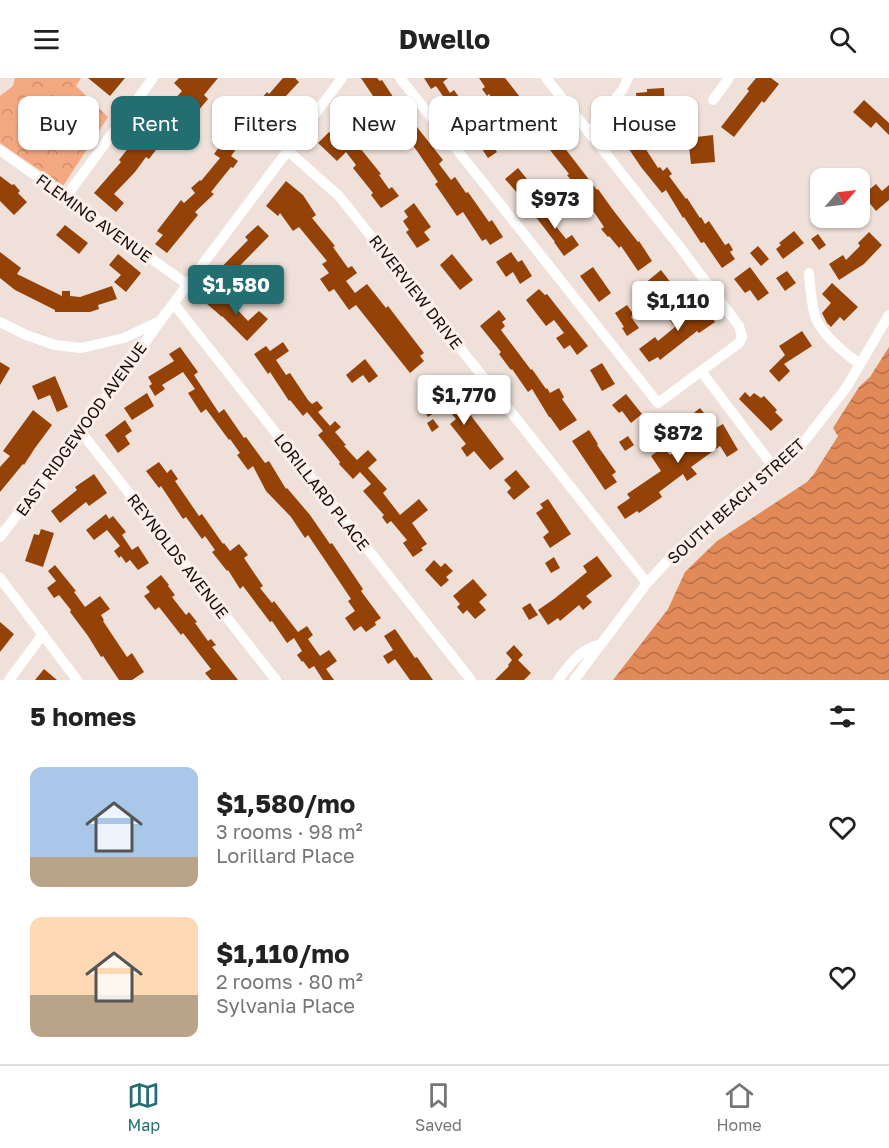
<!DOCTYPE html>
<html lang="en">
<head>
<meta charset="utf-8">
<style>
  body { margin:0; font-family:"Golos Text",sans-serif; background:#f6f6f6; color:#222; height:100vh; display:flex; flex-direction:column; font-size:22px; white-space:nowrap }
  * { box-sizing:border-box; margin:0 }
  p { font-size:20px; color:#767676 }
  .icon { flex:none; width:33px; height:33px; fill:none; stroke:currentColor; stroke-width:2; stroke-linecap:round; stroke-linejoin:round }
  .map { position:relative; height:602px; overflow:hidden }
  .details { display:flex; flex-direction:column; background:#fff; flex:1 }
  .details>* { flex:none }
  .hud { position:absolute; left:18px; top:18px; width:854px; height:54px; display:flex; gap:12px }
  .needle { width:39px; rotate:62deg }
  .buttons { position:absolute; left:810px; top:90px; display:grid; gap:12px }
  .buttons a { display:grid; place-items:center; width:60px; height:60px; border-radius:12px; background:#fff; box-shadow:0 2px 4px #0004; font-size:30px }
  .price { position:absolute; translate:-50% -51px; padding:0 14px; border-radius:6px; background:#fff; color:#222; font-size:20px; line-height:39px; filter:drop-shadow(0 2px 3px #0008) }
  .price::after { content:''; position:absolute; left:50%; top:36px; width:18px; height:14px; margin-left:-9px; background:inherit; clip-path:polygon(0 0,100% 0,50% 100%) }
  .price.on { background:#236e71; color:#fff }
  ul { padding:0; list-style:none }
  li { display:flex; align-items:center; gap:18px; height:150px; padding:0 30px }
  li span { display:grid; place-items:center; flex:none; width:168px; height:120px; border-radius:12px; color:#555 }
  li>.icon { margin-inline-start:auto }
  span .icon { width:72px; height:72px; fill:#fffc; stroke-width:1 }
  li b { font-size:26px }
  h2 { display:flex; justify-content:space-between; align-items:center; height:72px; padding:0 30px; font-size:26px }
  .tag { padding:0 21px; border-radius:12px; background:#fff; box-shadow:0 2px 4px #0004; font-size:21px; line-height:54px }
  .tag.on { background:#236e71; color:#fff }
  header { display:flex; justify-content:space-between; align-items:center; height:78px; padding:0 30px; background:#fff; font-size:27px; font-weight:700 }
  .tabs { display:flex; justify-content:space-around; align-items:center; height:84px; border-top:2px solid #e0e0e0; background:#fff; font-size:16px; color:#767676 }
  .tabs a { display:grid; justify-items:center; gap:3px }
  .tabs .on { color:#236e71 }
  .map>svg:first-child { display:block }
  .forest { fill:url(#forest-crowns) }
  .water { fill:url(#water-waves) }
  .building { fill:#944207 }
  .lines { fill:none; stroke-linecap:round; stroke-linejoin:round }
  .minor { stroke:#fff; stroke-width:10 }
  .labels { text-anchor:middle; stroke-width:6; stroke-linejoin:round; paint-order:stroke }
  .street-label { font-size:16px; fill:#140f0d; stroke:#fdeee7 }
</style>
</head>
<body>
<header><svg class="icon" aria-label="menu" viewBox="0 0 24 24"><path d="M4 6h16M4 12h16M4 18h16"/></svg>Dwello<svg class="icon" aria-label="search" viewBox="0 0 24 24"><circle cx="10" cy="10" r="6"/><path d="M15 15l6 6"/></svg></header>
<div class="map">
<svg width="889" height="602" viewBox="0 0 889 602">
  <defs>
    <pattern id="forest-crowns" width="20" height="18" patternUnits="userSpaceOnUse" patternTransform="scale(1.5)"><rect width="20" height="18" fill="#f4a880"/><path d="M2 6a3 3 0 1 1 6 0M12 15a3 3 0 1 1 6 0" fill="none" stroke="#d08f6d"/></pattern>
    <pattern id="water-waves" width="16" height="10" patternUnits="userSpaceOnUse" patternTransform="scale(1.5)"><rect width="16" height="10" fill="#e28958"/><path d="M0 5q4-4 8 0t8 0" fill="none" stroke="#b66e47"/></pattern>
  </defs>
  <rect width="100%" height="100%" fill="#efe1da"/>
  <path class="forest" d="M15,0H81L76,8L108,39L63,108L0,65V18L13,8Z"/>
  <path class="water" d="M889,269V602H613L668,531L685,494L717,463L807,404L814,396L838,358L833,350L859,309L870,299Z"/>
  <path class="building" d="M88,0H125L110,18Z
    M179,0H218L204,17L208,21L198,33L192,27L186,34L173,23L182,13L174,5Z
    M283,0H295L299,4L260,46L249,60L246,58L231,78L238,83L233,90L231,89L211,114L214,116L195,134L198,137L167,175L155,166L163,157L157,153L181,122L184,125L195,115L191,110L200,102L201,103L220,80L214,76L228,57L232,59L252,34L251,33L267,14L269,16Z
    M361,0H377L380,3L382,2L401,31L402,30L443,82L439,86L451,102L455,99L466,115L468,114L489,144L492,142L503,159L490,167L486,161L482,163L463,134L457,138L435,106L438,104L417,73L384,29L381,30Z
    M424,0H448L443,4L450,15L454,12L479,48L482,47L495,66L493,68L497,74L488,80L468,50L466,52L436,8L431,11Z
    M479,0H505L527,28L529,27L555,61L557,60L597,112L598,111L613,132L638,164L639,163L652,183L638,193L621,168L619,170L609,158L608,159L601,151L604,149L594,134L591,135L582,122L585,120L567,97L569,96L542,62L540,64L533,55L529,57L520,44L511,50L504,41L506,40L489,16L487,18L482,11L485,9Z
    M756,0H771L779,6L764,25L762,23L734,59L721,49L749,13L747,11Z
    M664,10L665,34L645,35V27L637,28L636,15L647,14V11Z
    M864,22L889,45V57L876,44L871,50L853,34Z
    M353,29L364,40L361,43L369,51L356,65L381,96L379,97L389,111L392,109L399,118L381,130L371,117L373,115L353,90L356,87L346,74L337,83L318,65L329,54L330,55Z
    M622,35L627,43L631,41L636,48L632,50L658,90L660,89L663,93L667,89L672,96L669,98L686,121L687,120L700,140L701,139L705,146L709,143L725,167L729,165L733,172L730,174L735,181L722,190L704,164L701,165L684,139L683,140L666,112L662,115L641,89L610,43Z
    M143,55L159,68L149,81L146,79L135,94L114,116L124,125L116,134L94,115L121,84L119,82L129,69L131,71Z
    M713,57L715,84L691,86L688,60Z
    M518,90L527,101L524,102L531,111L521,119L505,101Z
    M0,98L12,107L14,106L20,113L18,115L27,124L14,137L0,123Z
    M286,103L303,117L316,137L312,140L335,168L333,169L348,190L352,188L357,195L346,203L355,215L367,206L386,230L388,228L424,275L420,278L424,283L410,295L356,227L349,232L334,211L329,214L320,201L329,195L322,186L327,183L299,149L293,153L280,135L278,138L266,128Z
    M876,106L882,113L889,107V122L876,133L863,117Z
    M414,125L431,149L424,154L430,162L417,170L406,154L409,152L403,143L408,139L404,133Z
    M543,125L559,145L555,147L566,161L572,157L579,167L564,178L554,164H555L532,134Z
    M65,147L88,165L79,176L56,157Z
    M258,147L269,158L218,210L210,201L248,162L245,159Z
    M794,153L804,165L783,181L776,171L781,167L779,165Z
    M869,154L882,167L864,186L839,202L829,186L843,177L846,182L860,168L858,165Z
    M818,156L826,167L819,172L811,161Z
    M758,168L769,181L761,188L750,175Z
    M0,174L21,190L17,196L62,218V213H70V218L80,219L112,208L117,221L98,227L99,231L90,234H55V232L15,212L0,200Z
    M511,174L518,184L522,182L532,198L520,206L513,194L506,199L496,184Z
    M118,176L141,195L126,214L114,204L121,197L109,187Z
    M452,176L473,202L460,212L440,187Z
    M593,189L611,215L599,224L580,198Z
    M750,189L769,215L758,223L750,212L745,215L734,201Z
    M661,192L675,210L658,223L644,206Z
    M787,193L796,205L785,213L776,200Z
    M832,205L858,229L844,243L840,239L831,249L827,245L822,235L831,225L822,216Z
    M539,211L545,217L547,216L588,268L577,277L570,267L564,271L556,260L564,255L554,242L546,248L526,222Z
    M218,212L234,226L233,227L248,243L259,233L268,241L247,263L222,238V239L206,225Z
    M695,225L701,235L707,232L715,244L699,255L697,253L660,282L658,279L649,284L639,271L655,259L658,263L675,249L669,241L676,235L677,237Z
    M627,227L634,237L631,239L639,250L627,258L622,250L624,249L615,235Z
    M665,228L669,235L658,241L654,234Z
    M499,232L506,241L502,244L505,248L501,252L531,292L532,291L546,311L547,310L550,315L559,310L564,319L562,321L577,342L560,353L550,339H549L532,311L528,314L512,291L511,292L499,276L501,274L480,248Z
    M802,253L812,268L784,286L790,293L779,304L769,293L785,277L779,268Z
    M283,264L289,273L276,282L286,297L290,295L308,322L312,326L317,323L323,330L318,334L330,348L335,343L341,349L335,354L346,367L344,368L357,382L368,372L377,382L368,390L387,411L383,415L400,437L419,421L428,432L412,445L427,466L421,470L423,472L413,479L403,465L407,462L391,443L387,446L382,439L384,437L363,413L371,406L360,394L353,401L339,386L340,384L318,357L323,353L307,334L303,338L290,322L289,323L270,294L268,296L254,276L266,268L270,273Z
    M180,269L198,294L194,297L219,335L224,331L244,360L246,359L265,385L269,383L286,411L287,410L310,437L330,466L332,465L363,511L361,513L381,540L375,544L376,547L366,554L361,548L354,553L345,540L355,533L348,523L351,521L335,497L308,457L305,460L291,439L266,413L253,388L248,392L237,377L240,375L230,361L229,362L206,331L201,335L188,315L195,311L183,294L162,307L165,311L155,318L149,308L152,306L148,299L174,283L169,276Z
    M365,281L378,298L369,305L363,297L352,305L346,297Z
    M0,284L10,290L0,307Z
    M602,285L615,306L602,313L590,292Z
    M55,298L68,329L57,334L50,317L38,322L32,308Z
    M445,304L458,323L459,322L504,381L490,392L474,373L467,379L461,370L466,366L450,346L456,341L445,328L428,339L422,329L434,321L428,312L436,306L438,308Z
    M745,314L750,319L754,315L761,320L764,318L777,332L775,334L783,342L771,353L739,321Z
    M147,315L154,328L132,342L124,330Z
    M626,316L642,336L631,345L622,333L619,335L612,327Z
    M700,330L716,350L723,346L738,372L727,379L720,368L691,389L697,396L687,403L683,396L659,414L662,419L639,435L637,433L625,441L617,429L630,420L627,416L661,393L651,378L663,369L670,377L682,368L684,372L705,357L690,338Z
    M33,332L52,347L35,370L24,387L23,386L0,414V389L10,378L3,373Z
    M433,341L439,349L432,354L427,345Z
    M125,342L132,353L125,358L130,366L118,375L105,357Z
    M589,352L598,366L597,367L616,394L612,397L617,404L605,412L572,363Z
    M628,358L634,367L625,373L619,364Z
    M159,384L167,395L171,391L178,401L175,403L199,438L202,436L223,466L224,465L230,473L239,466L248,477L244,480L263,508L260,510L272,525L274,523L298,554L307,548L313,557L308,561L320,578L329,572L337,583L326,591L334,602H323L314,588L309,591L303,583L302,584L297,577L302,573L294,560L287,565L272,543L270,544L243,508L240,511L228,492L227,493L212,474L215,472L205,458L202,461L186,439L183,441L161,408L159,410L146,393Z
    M516,392L530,409L514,422L507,414L511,410L504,402Z
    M94,396L107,415L89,428L86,424L60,445L51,433L77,412L75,409Z
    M548,421L571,456L550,470L543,459L549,454L536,435L543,430L540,426Z
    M106,436L109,441L113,438L126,454L122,457L132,472L138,468L149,485L138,492L130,482L126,485L121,478L119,480L114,473L120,468L107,452L94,462L86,452Z
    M41,451L54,455L43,489L25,483L34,456L39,457Z
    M597,478L612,498L586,518L592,524L583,532L579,527L560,543L558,540L548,547L538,532L554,521L587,494L583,488Z
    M554,479L560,490L551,495L545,485Z
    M434,482L441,489L445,485L453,493L446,499L449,502L441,509L425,492Z
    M55,487L76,513L74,514L85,529L100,518L110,531L101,537L104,542L103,543L127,579L132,575L144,594L132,602H119L103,578L101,579L88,558L70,534L71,532L59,517L54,520L47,510L56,503L48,493Z
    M161,497L169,507L168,508L175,517L172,519L186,537L189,534L197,544L195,545L208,563L211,561L216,567L212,569L238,602H211L205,595L211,591L183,555L181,557L159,529L155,532L144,518L150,514L146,509Z
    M473,501L487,517L479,524L486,532L475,541L467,532L463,536L457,529L460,526L453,518Z
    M530,525L538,537L529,542L522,530Z
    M0,544L14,556L0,574Z
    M395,551L415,580L417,579L433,602H410L395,581L388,586L383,578L393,572L384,558Z
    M514,567L523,577L518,582L531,595L524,602H495L509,588L508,587L512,582L506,575Z
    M44,591L57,602H35Z"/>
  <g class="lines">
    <path class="minor" d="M400,0L658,325L739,265L742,259L739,248L679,168L546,0
      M713,22L729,0
      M589,55L623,11L628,0
      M0,72L188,207
      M288,73L339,118L647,505
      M65,120L153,0
      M809,195C810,209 811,224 815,238C821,256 844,275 860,286
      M174,226L471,602
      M0,244L26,257L55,267L81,270L124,260L158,244
      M701,293L775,391
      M81,354L276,602
      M0,459L81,354L161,242L342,0
      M0,500L77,602
      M9,602L43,556
      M558,602C571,585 579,572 601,566
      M574,602L647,505L673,477L740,414L775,391L806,361L846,310L889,237"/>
  </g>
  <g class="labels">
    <g class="street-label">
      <text transform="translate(94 140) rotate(36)" y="6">FLEMING AVENUE</text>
      <text transform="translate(416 214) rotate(52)" y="6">RIVERVIEW DRIVE</text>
      <text transform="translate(81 351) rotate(-54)" y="6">EAST RIDGEWOOD AVENUE</text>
      <text transform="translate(322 414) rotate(52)" y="6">LORILLARD PLACE</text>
      <text transform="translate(736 423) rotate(-42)" y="6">SOUTH BEACH STREET</text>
      <text transform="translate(178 478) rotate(52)" y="6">REYNOLDS AVENUE</text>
    </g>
  </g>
</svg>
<div class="buttons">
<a><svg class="needle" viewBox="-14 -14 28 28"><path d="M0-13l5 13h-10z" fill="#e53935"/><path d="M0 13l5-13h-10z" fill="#767676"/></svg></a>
</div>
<b class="price" style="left:555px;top:152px">$973</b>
<b class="price on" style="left:236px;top:238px">$1,580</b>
<b class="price" style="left:678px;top:254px">$1,110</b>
<b class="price" style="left:464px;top:348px">$1,770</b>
<b class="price" style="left:678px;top:386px">$872</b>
<div class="hud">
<a class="tag">Buy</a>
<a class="tag on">Rent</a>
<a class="tag">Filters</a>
<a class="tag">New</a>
<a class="tag">Apartment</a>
<a class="tag">House</a>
</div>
</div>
<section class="details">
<h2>5 homes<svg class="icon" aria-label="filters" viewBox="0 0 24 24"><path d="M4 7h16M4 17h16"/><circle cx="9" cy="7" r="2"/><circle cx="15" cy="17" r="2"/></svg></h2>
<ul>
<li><span style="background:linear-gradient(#a9c7e8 75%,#b9a48a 0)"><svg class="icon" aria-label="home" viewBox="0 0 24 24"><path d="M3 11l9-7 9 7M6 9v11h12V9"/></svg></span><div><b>$1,580/mo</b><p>3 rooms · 98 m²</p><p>Lorillard Place</p></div><svg class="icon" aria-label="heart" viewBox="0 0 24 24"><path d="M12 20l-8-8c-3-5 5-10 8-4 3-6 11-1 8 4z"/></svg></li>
<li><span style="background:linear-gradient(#ffd9b3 65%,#b9a48a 0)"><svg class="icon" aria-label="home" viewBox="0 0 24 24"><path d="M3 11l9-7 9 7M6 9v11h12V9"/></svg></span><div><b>$1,110/mo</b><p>2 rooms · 80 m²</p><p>Sylvania Place</p></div><svg class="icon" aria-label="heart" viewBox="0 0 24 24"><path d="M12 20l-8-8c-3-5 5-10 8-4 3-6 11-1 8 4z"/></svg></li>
</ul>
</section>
<nav class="tabs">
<a class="on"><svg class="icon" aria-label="map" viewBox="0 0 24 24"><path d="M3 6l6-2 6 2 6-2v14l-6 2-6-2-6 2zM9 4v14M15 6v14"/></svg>Map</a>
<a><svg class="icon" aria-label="saved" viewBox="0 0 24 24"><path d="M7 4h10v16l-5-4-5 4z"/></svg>Saved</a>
<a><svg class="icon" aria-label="home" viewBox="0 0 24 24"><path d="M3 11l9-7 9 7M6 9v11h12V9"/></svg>Home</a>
</nav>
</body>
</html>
